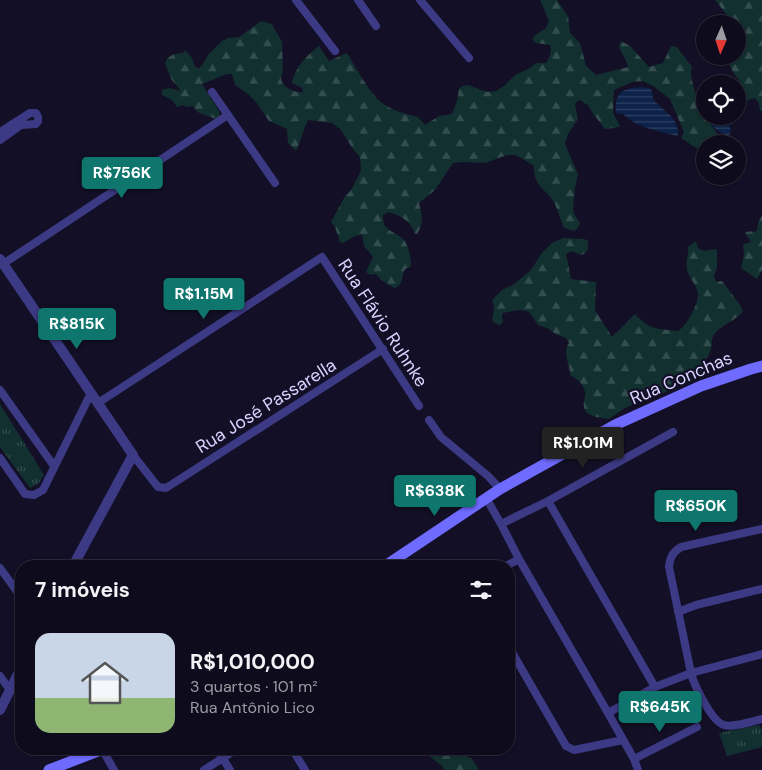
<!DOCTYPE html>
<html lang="pt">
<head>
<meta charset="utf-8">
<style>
  body { margin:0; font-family:"DM Sans",sans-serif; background:#171425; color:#f1f3f6; height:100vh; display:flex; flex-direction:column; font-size:19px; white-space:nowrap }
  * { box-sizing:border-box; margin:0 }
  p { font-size:16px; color:#9b9ba3 }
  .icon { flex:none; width:28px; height:28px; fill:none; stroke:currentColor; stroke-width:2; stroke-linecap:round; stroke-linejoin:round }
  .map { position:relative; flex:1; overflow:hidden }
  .drawer { position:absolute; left:15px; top:560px; width:500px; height:195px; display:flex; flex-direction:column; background:#0e0b1c; border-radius:20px; box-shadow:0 1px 4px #0004,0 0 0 1px #2e2b3b }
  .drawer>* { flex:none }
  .needle { width:32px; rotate:183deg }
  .buttons { position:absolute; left:696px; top:15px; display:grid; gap:10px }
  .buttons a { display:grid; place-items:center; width:50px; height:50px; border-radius:50%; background:#0e0b1c; box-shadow:0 1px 4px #0004,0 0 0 1px #2e2b3b; font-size:25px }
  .price { position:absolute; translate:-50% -42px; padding:0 11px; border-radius:5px; background:#0f766e; color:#fff; font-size:16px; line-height:32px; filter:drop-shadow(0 1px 2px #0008) }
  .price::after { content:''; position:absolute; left:50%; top:30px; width:15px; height:11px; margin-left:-8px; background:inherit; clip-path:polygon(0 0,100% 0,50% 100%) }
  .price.selected { background:#222; color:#fff }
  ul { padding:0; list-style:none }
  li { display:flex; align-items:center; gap:15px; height:125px; padding:0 20px }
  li+li { border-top:1px solid #2e2b3b }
  li span { display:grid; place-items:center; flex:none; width:140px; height:100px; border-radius:15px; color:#555 }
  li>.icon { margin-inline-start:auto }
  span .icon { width:60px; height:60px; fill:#fffc; stroke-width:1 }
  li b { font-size:21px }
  h2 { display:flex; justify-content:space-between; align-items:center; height:60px; padding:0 20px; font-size:21px }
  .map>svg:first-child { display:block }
  .grass { fill:url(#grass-tufts) }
  .forest { fill:url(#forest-firs) }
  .water { fill:url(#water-rules) }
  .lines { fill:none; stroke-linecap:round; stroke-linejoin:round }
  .minor { stroke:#3d3a85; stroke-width:8 }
  .tertiary { stroke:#3d3a85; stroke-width:10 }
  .secondary { stroke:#6f6bff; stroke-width:11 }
  .labels { text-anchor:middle; stroke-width:4.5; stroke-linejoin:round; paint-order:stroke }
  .street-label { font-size:18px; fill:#d9d4ff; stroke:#130f26 }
</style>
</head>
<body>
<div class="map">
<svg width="762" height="770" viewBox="0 0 762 770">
  <defs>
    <pattern id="grass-tufts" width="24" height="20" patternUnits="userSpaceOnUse" patternTransform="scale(1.25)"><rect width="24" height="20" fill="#12302f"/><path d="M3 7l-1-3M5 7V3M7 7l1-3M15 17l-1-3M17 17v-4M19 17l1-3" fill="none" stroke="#344d4e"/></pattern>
    <pattern id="forest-firs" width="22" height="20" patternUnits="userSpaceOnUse" patternTransform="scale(1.25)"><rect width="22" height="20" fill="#12302f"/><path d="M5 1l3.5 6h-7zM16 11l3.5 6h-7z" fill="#344d4e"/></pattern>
    <pattern id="water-rules" width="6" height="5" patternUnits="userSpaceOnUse" patternTransform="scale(1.25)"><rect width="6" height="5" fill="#0c2248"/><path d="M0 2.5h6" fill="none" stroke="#2f4163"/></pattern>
  </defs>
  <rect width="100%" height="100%" fill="#130f26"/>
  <path class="grass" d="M0,404L44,475L38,484L30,488L0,447Z
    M759,725L762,730V747L727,756L719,733Z"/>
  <path class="forest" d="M540,0H557L568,16L570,33L580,43L586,66L596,75L628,67L627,63L619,47L621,41L630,46L649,67L663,63L671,46L677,47L692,67C687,78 703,114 710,123C713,129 718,134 722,139V144H705V151L698,149L681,138L684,132L670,99L653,86L643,81L632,82L614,90L613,113L620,126L615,128L605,129L594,115L588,105L580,100L576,102L575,105L578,119L568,134L565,144L578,174L575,188L573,209L574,214L580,223L577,229L574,231L564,228C561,220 558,212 555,204C547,189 533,187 534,166L523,159L515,155H507L485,163L464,162L453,163L435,190L419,203C422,216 424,223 417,234H415C411,221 400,215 388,212L383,215C382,231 393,230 403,239C409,245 411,259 411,267C397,269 408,284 394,288L381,280L376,274L370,275L366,272L373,257L364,246L362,235L355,236L343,243L340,242L335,227L331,222L344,198L351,190L357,179L361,170L360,157L353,149L341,130L332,123L308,120C303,130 301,141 296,151L288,143L287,129L269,121L256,102L248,94L235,85L232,74H227L202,84L219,111L220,117L216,119L197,112L193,106L187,107L183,105L177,107L172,100L162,95V90L170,88L180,91C178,86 175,84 172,80C169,75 167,68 165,63C168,55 176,53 183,53L185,50L192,58L195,67L199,68L202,65L208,55L222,41L228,38L239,37L261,21L272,24C274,29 281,39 282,42C282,44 283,68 283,70C283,72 281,77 281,78C282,88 295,93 303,92L302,88L292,83C295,67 306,56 319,46L329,61L347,53C355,66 370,94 381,102C392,111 406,114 418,117L425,125L439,116L452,114L457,101L459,89L462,86L468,85L487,92L496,91L504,86L515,75L530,68L536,63H546C549,57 553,52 550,45L536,43L533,40L534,36L546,28L549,21Z
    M715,0H762V111H760L759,104L755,98L748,100L744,103L738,86H742L741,83L733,72L725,56H738V24H734Z
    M762,215V270L757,279L741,268L744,255L743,245L744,244L751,242L745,233C749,230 753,233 757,231L758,223Z
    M563,238L584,239L588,241V249L584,254L581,255L572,251L566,254L571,279L596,282L595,310L612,337L635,314C646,326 653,329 669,330C672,330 674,331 677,331C683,329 689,319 692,313C695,308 698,301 698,295C698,286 689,279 687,270C685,262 689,255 688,247L696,241L698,248L704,251L715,249L717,250V267L714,276L716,282L722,281L740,305L743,311C735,322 717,326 713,337C711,340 712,345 711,349C710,353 708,356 706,360C705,365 706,370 702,375L659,395L645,399L625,408L609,419C598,417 581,417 584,401C585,397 586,393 584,389C582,382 575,378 570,375C570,363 562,353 569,343L566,338L556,334L547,328L538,325L529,312L526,311L518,310L503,313L502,315L503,322L500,325C488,322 494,317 494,308C494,305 493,302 492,300L502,290L513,285L531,270L541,254L552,243Z
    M420,749H458L461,753L472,759L479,770H444L442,766Z"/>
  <path class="water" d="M640,87L649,88L652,91L653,99C663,111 680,118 678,136C659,131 637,128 623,114L616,113C615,93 620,89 640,87Z
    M706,116H732V125H729L731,131L729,136C718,132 712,128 706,116Z"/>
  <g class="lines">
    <path class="minor" d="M296,0L335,51
      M358,0L376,26
      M420,0L469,58
      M212,92L275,183
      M0,132L30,113H36L38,117V121L36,124L21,125L0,140
      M3,264L228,115
      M0,390L54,466
      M98,403L322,257L419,406
      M429,420L441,437L488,476L500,489
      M133,455L158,487L166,488L383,349
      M0,458L25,494L34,495L43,490L91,393
      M486,498L501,524L519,559L608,713L634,759L638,770
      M548,501L655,687
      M501,524L548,501L673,432
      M762,529L681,547C673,552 670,557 669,567L691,673C694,685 712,722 724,725C733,728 753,721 762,719
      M506,566L519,559
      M0,568L21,597
      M678,612L696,605L762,589
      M509,647L566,746L574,750L623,740
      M0,676L10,690
      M608,713L655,687L691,673L762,654
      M102,749L114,770
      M217,749L230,770
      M292,749L305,770
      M634,759L697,727
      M204,770L237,749"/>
    <path class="tertiary" d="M0,259L133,455L73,566
      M0,710L21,668"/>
    <path class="secondary" d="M385,566L500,489L615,425L701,386L751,369L762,366
      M49,770L103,749"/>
  </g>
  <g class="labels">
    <g class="street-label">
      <text transform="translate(383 323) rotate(57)" y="6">Rua Flávio Ruhnke</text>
      <text transform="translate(681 378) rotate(-23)" y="6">Rua Conchas</text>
      <text transform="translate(266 406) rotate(-32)" y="6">Rua José Passarella</text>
    </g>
  </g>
</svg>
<div class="buttons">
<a><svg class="needle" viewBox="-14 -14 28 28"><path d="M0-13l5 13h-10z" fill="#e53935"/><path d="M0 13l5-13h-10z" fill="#9b9ba3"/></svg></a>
<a><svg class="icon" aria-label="locate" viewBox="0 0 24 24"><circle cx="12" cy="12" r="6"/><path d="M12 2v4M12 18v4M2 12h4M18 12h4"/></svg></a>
<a><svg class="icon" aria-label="layers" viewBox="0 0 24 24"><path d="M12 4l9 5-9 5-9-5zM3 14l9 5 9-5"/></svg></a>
</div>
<b class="price" style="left:122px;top:199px">R$756K</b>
<b class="price" style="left:204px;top:320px">R$1.15M</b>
<b class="price" style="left:77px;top:350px">R$815K</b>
<b class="price selected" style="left:583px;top:469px">R$1.01M</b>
<b class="price" style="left:435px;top:517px">R$638K</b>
<b class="price" style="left:696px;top:532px">R$650K</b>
<b class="price" style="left:660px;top:733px">R$645K</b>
<section class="drawer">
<h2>7 imóveis<svg class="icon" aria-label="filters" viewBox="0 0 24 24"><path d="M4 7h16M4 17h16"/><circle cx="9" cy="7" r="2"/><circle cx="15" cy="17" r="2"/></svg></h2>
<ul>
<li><span style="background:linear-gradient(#c9d6e8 65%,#8fb573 0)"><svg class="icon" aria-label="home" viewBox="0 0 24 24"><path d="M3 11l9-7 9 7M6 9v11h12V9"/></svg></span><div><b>R$1,010,000</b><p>3 quartos · 101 m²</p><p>Rua Antônio Lico</p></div></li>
</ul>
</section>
</div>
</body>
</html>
